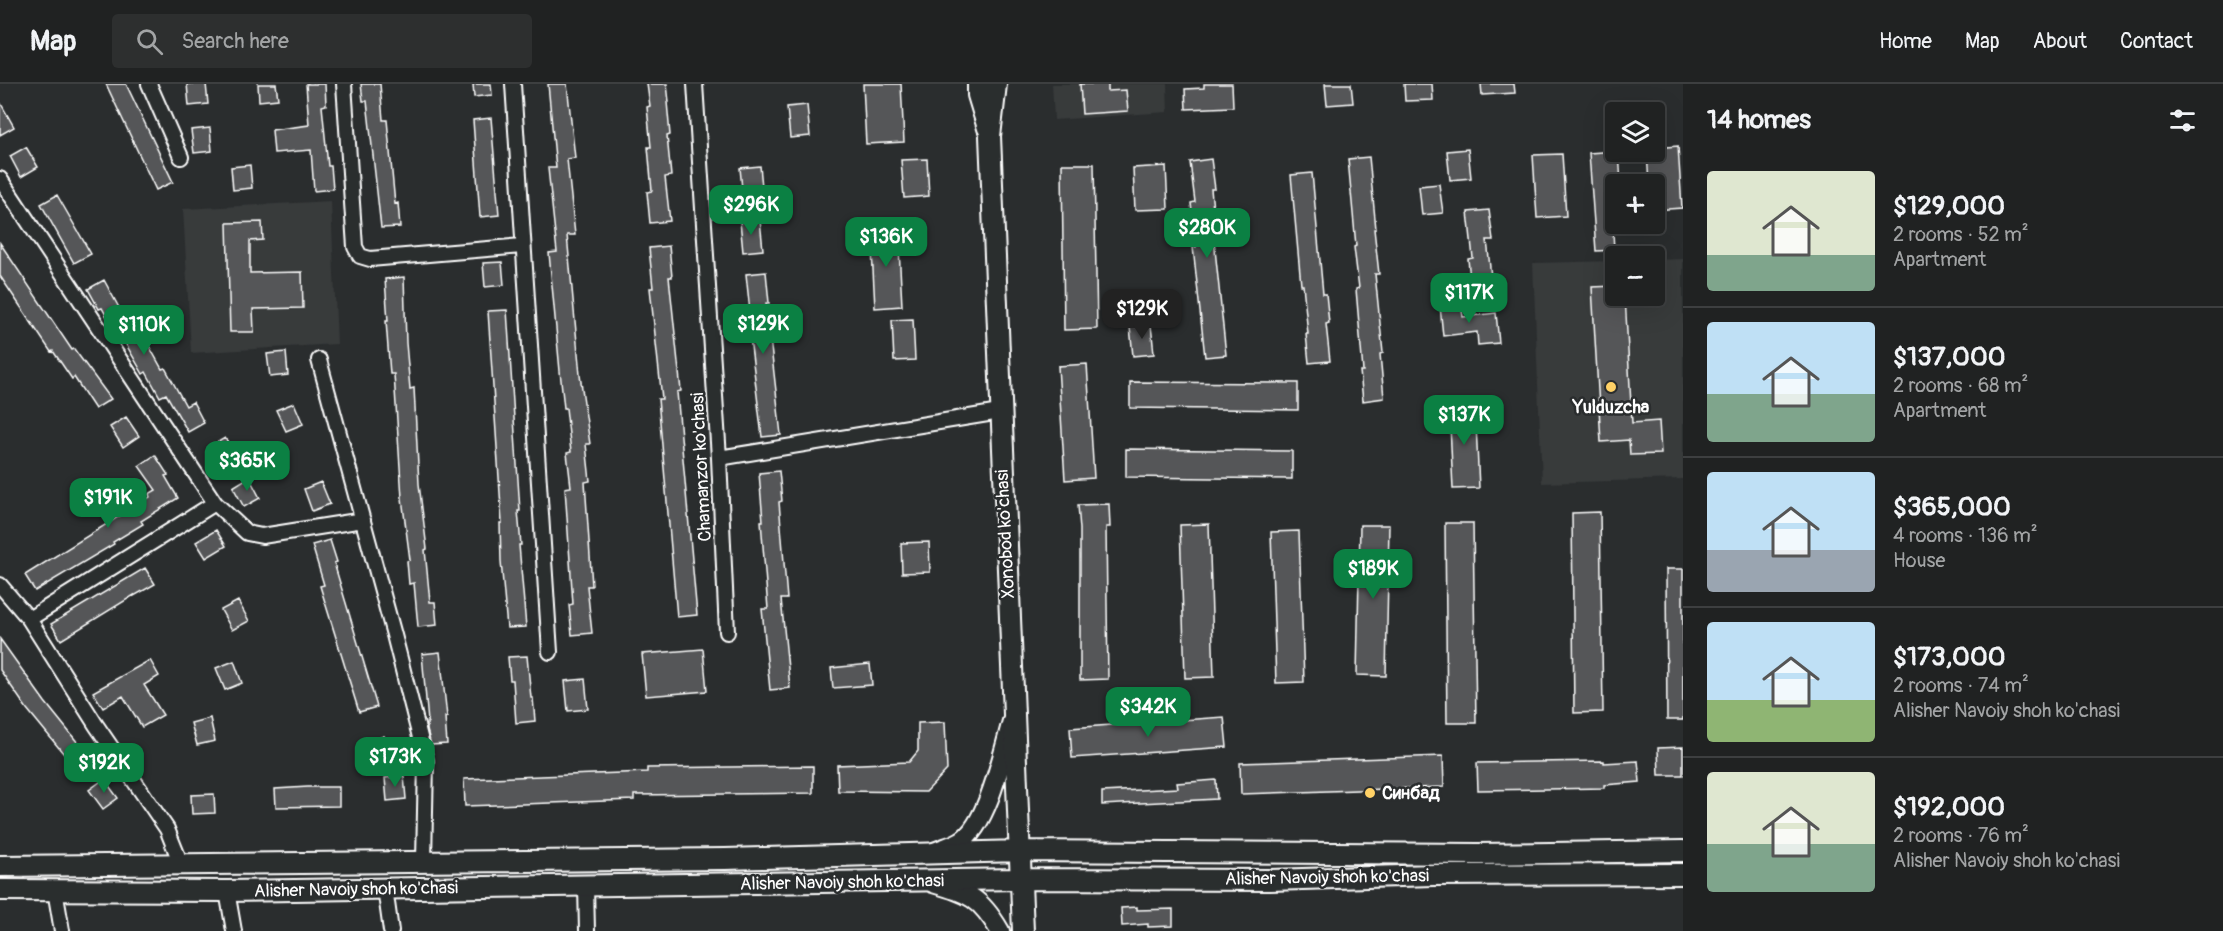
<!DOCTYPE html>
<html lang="en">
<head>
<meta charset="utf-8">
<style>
  body { margin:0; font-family:Pangolin,sans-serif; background:#2d2f2f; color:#f1f3f6; height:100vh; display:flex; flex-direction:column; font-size:22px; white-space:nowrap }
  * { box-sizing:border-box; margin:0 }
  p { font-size:20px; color:#a2a4a5 }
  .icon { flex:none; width:33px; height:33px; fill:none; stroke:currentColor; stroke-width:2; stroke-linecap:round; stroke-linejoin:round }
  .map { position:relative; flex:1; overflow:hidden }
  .drawer { display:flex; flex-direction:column; background:#202222; width:540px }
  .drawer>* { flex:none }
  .controls { position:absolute; left:1605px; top:18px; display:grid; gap:12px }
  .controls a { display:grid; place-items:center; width:60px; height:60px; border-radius:6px; background:#202222; box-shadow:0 6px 24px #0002,0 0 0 2px #3d3f40; font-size:30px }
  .price { position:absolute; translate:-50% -51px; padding:0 14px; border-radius:12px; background:#0b8043; color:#fff; font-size:20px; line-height:39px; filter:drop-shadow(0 2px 3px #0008) }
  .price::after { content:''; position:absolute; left:50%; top:36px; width:18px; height:14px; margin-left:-9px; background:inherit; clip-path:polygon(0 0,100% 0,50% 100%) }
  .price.active { background:#222; color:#fff }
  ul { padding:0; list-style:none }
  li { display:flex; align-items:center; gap:18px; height:150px; padding:0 24px }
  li+li { border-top:2px solid #3d3f40 }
  li span { display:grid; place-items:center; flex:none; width:168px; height:120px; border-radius:6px; color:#555 }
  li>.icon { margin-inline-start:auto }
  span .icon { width:72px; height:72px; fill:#fffc; stroke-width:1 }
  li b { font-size:26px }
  h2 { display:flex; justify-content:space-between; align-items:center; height:72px; padding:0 24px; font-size:26px }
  header { display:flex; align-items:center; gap:36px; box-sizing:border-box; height:84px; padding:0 30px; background:#202222; border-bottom:2px solid #3d3f40 }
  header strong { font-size:28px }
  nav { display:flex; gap:33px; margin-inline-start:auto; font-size:21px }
  .search { width:420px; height:54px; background:#2d2f2f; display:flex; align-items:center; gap:15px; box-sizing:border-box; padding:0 21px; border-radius:6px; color:#a2a4a5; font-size:22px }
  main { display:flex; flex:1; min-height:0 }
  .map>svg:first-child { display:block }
  .built { fill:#373a3b }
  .building { fill:#555758; stroke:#fff; stroke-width:1.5 }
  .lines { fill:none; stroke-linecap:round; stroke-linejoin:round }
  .minor-casing { stroke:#fff; stroke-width:18 }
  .tertiary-casing { stroke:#fff; stroke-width:22 }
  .secondary-casing { stroke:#fff; stroke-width:24 }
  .minor { stroke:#2a2d2e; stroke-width:14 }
  .tertiary { stroke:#2a2d2e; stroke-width:18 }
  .secondary { stroke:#2a2d2e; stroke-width:20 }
  .poi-dot { fill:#ffd166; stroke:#2a2d2e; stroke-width:2 }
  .labels { text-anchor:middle; stroke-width:5; stroke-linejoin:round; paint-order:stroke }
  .poi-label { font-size:18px; font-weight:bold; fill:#fff; stroke:#2a2d2e }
  .street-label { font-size:18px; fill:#fff; stroke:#2a2d2e }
</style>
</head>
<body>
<header>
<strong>Map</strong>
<div class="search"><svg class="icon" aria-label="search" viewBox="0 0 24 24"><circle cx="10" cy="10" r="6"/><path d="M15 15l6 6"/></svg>Search here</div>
<nav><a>Home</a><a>Map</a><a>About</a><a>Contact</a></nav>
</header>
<main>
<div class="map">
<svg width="1683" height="847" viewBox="0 0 1683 847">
  <rect width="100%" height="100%" fill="#2a2d2e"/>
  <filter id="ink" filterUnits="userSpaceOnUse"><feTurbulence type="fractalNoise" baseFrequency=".0167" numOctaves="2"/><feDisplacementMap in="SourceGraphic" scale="12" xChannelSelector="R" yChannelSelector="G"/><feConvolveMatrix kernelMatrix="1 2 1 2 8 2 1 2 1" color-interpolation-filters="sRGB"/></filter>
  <g filter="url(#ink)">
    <path class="built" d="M1052,0H1167L1168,28L1054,36Z
      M331,117L337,260L191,269L183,125Z
      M1683,175V395L1542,399L1533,179L1615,177L1616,212H1654L1655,176Z"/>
    <path class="building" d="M106,0H126L173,98L156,106Z
      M187,0H206L208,20L189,22Z
      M258,0H276L278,15L259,17Z
      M306,0H325L326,21L322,22L328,82H331L333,105L314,107L311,66L274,69L272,46L309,41Z
      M361,0H380L383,36H387L395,120L398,119L400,143L381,144L367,17H363Z
      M473,0H491L492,11L474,13Z
      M548,0H567L575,74L567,75L575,151H567L580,291L590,360H586L590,397L585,398L592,502H587L592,549L572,551L569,521L573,520L565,404L571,403L567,369L571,368L566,324H564L560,287L549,169L557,168L548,84H556Z
      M647,0H667L669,18H667L670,51L667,52L671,92L665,93L670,137L650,139L647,108L652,107L648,63H651L647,23L650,22Z
      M863,0H901L904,58L866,60Z
      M1080,0H1108V7L1126,6L1128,27L1082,30Z
      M1204,0H1232L1233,23L1186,25L1185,5L1204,4Z
      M1325,0H1351L1353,19L1327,21Z
      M1404,0H1432L1433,16L1405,17Z
      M1481,0H1514L1515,9L1482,11Z
      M0,18L14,43L0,51Z
      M807,21L810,52L790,54L787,23Z
      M491,34L499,131L480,133L473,36Z
      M210,44L212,67L194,69L191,46Z
      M1678,62L1682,124L1654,126V100H1649L1647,68H1654V64Z
      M26,63L38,83L21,93L10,72Z
      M1468,65L1471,94L1450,96L1447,67Z
      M1616,67L1619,68L1621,100H1616V130H1612L1614,166L1596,167L1589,69Z
      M1562,70L1566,132L1537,134L1533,71Z
      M1369,73L1376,145H1374L1379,190H1375L1383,269L1380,270L1384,314L1363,317L1360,287H1363L1356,205L1359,204L1354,163L1356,162L1348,75Z
      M927,75L929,112L904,114L901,76Z
      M1211,75L1215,105H1211L1215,146H1213L1226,271L1205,273L1193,163H1196L1191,119L1195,118L1190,78Z
      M1062,80H1094L1097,245L1064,246Z
      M250,81L252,104L233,106L231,83Z
      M760,82L763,113L743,115L740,84Z
      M1166,82L1168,125L1135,126L1133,84Z
      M1312,89L1323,210H1326L1329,239L1326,240L1330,277L1309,279L1306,250H1308L1303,201H1301L1291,91Z
      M1439,100L1443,129L1422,131L1419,102Z
      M57,111L91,170L74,179L41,120Z
      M1489,126L1493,156H1487L1492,202L1471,204L1468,175L1473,174L1468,128Z
      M760,136L763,166L743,168L740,137Z
      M262,138L263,156L250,157V189L302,188L303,224L253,225L254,248H230L227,139Z
      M898,145L902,222L875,224L871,146Z
      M0,159L72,266L74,265L111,315L95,325L74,293L72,295L53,267L51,268L0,192Z
      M669,162L672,193H669L681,307L677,308L697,531L677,533L658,315H662L650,204H653L649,164Z
      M502,178L504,201L485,203L483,179Z
      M766,188L769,219H766L781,351L762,353L748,237H751L746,190Z
      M404,193L406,259L410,305L414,304L419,400L427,465L425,466L430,518H435L437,541L418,543L414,499L409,500L407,477L410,476L402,414L394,290H390L386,237H388L385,195Z
      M104,196L123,231L126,229L145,262L148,260L162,285L165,284L186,322L193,318L204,339L188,348L166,310L160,313L146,288L143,290L124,257L121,258L102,224L99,225L88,205Z
      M1616,202V212H1625L1632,339L1659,337L1661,370L1630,371L1629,356L1601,358L1592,203Z
      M1461,220L1463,233L1496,229L1499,259L1478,261L1477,248L1443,252L1440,222Z
      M507,226L520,427H518L521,461H519L526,543L507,544L501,477L500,439H502L488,227Z
      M913,235L915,276L894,277L892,236Z
      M1151,241L1154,270L1133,272L1130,243Z
      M286,268L288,291L270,293L267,270Z
      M1087,280L1094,394L1065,396L1058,282Z
      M1130,298L1298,299V326L1130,324Z
      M294,319L303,340L286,347L276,326Z
      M1475,319L1479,404L1453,405L1449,320Z
      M126,333L139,352L123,363L110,343Z
      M225,354L237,374L220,384L209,363Z
      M1126,365L1292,367V395L1126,393Z
      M155,371L168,391L165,392L178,414L141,437L143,440L113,458L114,460L35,507L25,491L150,413L149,410L156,406L139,382Z
      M779,387L782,417L779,418L787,515H781L790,604L770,606L762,525H768L761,437H763L759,389Z
      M249,393L260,414L244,423L233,403Z
      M321,398L330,420L312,427L304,405Z
      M1109,420L1110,443H1106L1108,595L1080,596V445L1078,421Z
      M1600,428L1603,628L1574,629L1572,429Z
      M1445,439H1473L1476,639H1447Z
      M1209,440L1214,593L1185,594L1180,441Z
      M1360,441H1389L1386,592L1357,591Z
      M216,446L226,462L206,474L196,458Z
      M1299,447L1304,598L1276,599L1271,448Z
      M330,456L337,478L334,479L377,623L359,628L320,502L324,501L312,461Z
      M929,458L930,488L902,489L901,459Z
      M145,484L155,500L134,512V511L61,556L51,540Z
      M1666,485H1683V636H1667Z
      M238,517L249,537L232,546L221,526Z
      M0,555L45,618L82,664L68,675L27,625L0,586Z
      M703,565L707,607L646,612L642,570Z
      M440,568L447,633H445L447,660L431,661L427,646V638H428L422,570Z
      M527,572L531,614H533L535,637L516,639L513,596H510L508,573Z
      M150,576L159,592L144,601L163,631L142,643L123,612L103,624L93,608Z
      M234,577L242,599L225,606L216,584Z
      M870,580L872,601L833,604L831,584Z
      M585,595L588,625L568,627L565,597Z
      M1224,633L1227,663L1072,674L1070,644Z
      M210,634L215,657L197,661L191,639Z
      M945,638L947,686L926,708L838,707L837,681L909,678L918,667V639Z
      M384,652L393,673L376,681L366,659Z
      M1683,663V691H1659L1658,664Z
      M1443,672L1444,703L1241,710L1240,679Z
      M1604,677V679L1638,677L1640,698L1604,701V704L1478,706L1477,679Z
      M813,682V709L634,711V716L465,722L464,695L647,688V684Z
      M404,692L406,715L387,717L385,694Z
      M104,695L118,714L103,725L89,706Z
      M1216,696L1217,715L1102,721V708L1178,704L1177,699Z
      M308,703H339V722L276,723L275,705Z
      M214,710L215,729L192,730L191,711Z
      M1137,823V826L1173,825V842L1148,843V840L1122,842L1121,824Z"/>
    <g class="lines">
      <g class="minor-casing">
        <path id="minor" d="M149,0L181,73
          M344,0L355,163L360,172L370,175L522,162
          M513,0L550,568
          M695,0L719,374L727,548
          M0,95L215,419L247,449L262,452L363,436
          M319,276L394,551L426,677L424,777
          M719,374L1000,328
          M0,501L29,535L96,641L167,745L181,780
          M29,535L215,419
          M586,802L587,847
          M385,804L391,847
          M55,806L62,847
          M227,807L234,847"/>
      </g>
      <g class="tertiary-casing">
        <path id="tertiary" d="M934,768C943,764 953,762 961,757C988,741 1003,668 1012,637
          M933,799C970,810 980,813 1000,847"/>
      </g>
      <g class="secondary-casing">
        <path id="secondary" d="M978,0V11L988,44
          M996,0L990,52L1023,847
          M0,782L725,775L1020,767L1478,770L1683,767
          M0,806L227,807L1021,795L1270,796L1433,791L1683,790"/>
      </g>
      <use href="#minor" class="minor"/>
      <use href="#tertiary" class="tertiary"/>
      <use href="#secondary" class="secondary"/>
    </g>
  </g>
  <g class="poi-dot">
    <circle cx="1611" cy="303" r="6"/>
    <circle cx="1370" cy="709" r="6"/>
  </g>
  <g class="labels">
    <g class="poi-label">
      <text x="1611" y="329">Yulduzcha</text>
      <text x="1382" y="715" text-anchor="start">Синбад</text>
    </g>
    <g class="street-label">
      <text transform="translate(701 383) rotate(-93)" y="6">Chamanzor ko'chasi</text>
      <text transform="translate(1005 450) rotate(-93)" y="6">Xonobod ko'chasi</text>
      <text transform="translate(1327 793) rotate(-1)" y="6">Alisher Navoiy shoh ko'chasi</text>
      <text transform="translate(842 798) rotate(-1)" y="6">Alisher Navoiy shoh ko'chasi</text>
      <text transform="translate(356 805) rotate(-1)" y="6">Alisher Navoiy shoh ko'chasi</text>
    </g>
  </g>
</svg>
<div class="controls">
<a><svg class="icon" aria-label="layers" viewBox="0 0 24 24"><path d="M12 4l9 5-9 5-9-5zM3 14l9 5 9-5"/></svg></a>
<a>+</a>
<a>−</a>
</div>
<b class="price" style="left:751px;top:152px">$296K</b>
<b class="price" style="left:1207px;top:175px">$280K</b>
<b class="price" style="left:886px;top:184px">$136K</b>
<b class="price" style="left:1469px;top:240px">$117K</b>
<b class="price active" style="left:1142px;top:256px">$129K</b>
<b class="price" style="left:763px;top:271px">$129K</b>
<b class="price" style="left:144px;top:272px">$110K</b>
<b class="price" style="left:1464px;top:362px">$137K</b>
<b class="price" style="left:247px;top:408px">$365K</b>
<b class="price" style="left:108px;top:445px">$191K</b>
<b class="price" style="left:1373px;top:516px">$189K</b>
<b class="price" style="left:1148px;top:654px">$342K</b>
<b class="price" style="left:395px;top:704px">$173K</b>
<b class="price" style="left:104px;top:710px">$192K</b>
</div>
<section class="drawer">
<h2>14 homes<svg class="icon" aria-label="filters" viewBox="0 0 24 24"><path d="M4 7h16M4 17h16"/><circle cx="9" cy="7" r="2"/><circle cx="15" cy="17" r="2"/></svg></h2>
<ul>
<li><span style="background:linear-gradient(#dfe7d0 70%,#7fa58c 0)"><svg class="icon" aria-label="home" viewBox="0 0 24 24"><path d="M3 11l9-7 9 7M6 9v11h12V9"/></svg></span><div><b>$129,000</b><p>2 rooms · 52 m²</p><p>Apartment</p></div></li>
<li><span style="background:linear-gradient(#bfe0f5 60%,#7fa58c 0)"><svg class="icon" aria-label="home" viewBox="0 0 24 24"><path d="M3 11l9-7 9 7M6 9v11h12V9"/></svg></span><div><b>$137,000</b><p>2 rooms · 68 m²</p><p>Apartment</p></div></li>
<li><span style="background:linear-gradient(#bfe0f5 65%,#9aa5b1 0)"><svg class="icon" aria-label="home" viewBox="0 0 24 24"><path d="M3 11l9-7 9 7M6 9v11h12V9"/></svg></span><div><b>$365,000</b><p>4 rooms · 136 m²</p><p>House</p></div></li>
<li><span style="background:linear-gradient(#bfe0f5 65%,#8fb573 0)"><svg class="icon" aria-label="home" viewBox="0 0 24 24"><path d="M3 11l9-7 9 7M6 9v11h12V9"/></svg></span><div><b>$173,000</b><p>2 rooms · 74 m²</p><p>Alisher Navoiy shoh ko'chasi</p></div></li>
<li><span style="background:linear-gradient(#dfe7d0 60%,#7fa58c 0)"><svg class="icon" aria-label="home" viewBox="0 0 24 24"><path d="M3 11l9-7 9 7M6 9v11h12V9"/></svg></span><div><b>$192,000</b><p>2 rooms · 76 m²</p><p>Alisher Navoiy shoh ko'chasi</p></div></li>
</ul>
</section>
</main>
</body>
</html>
